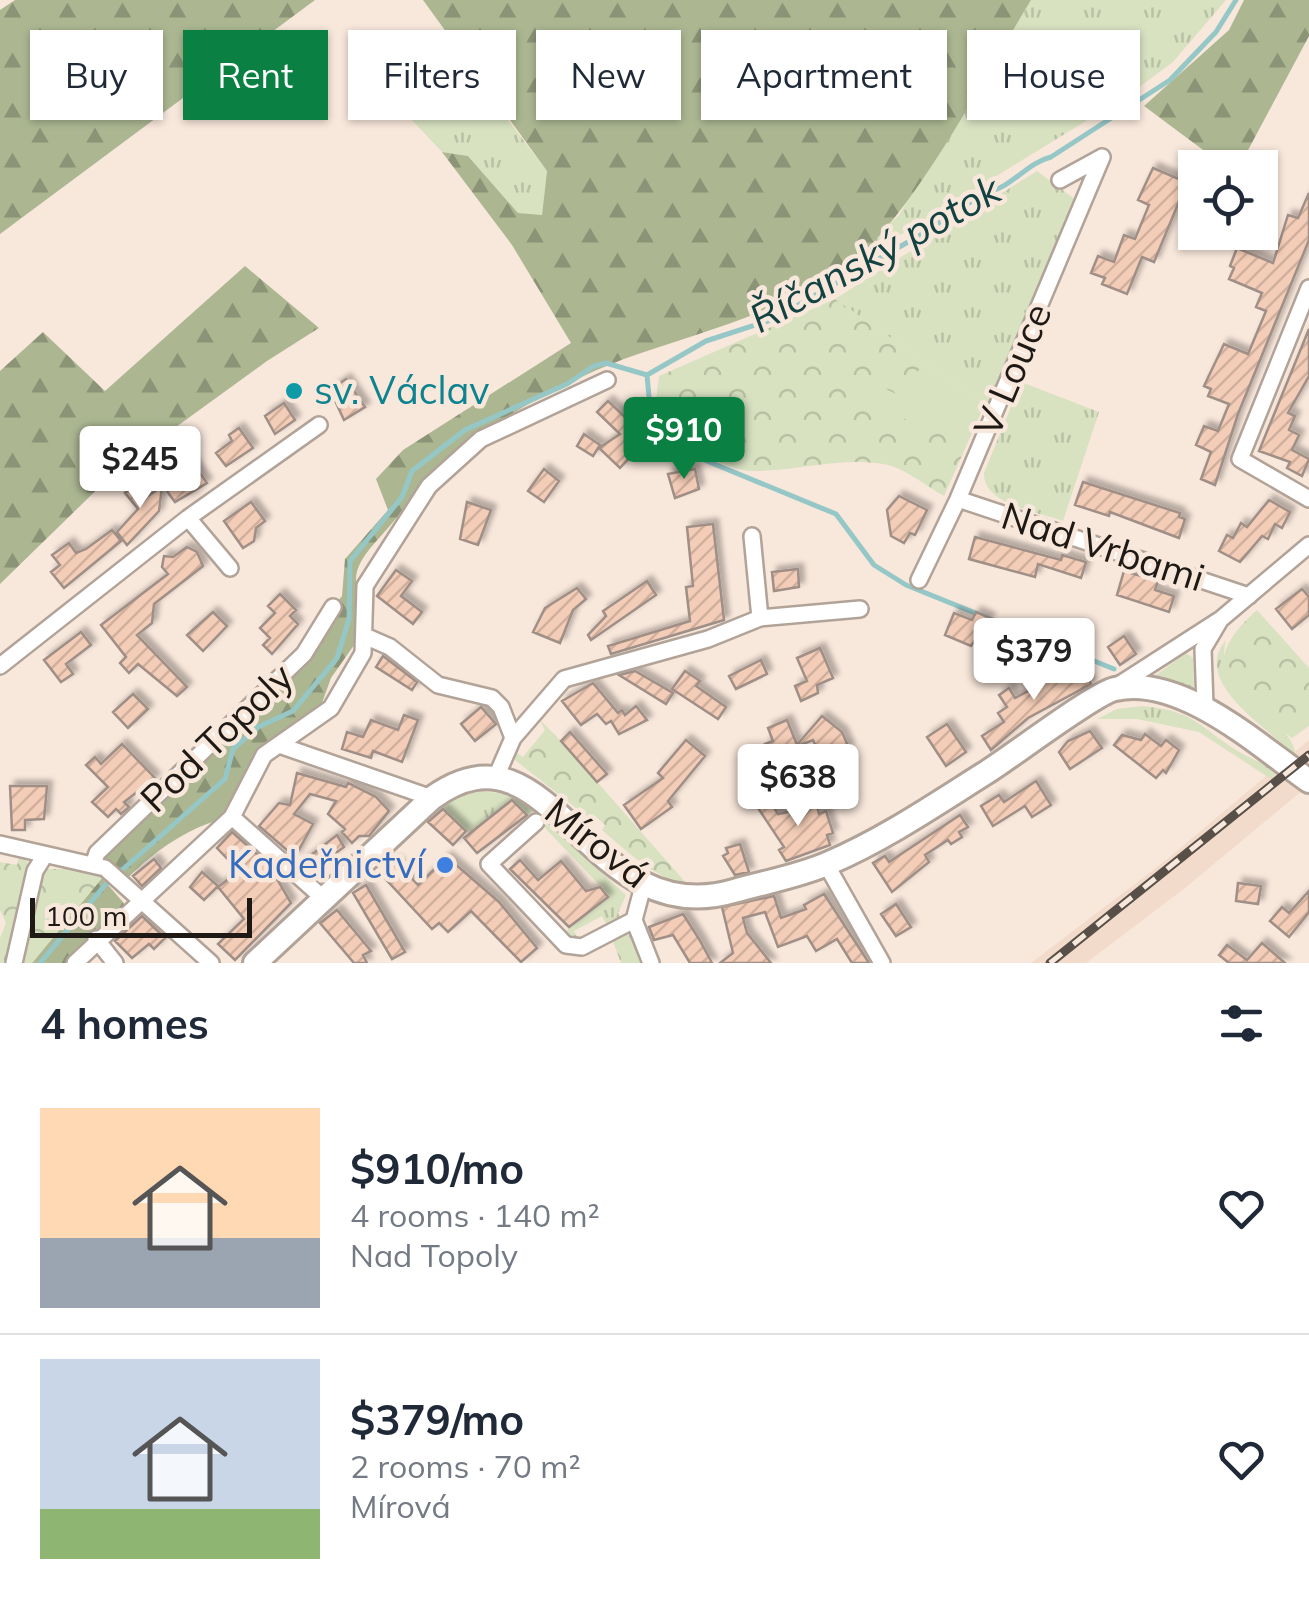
<!DOCTYPE html>
<html lang="en">
<head>
<meta charset="utf-8">
<style>
  body { margin:0; font-family:Mulish,sans-serif; background:#f6f6f7; color:#1f2937; height:100vh; display:flex; flex-direction:column; font-size:38px; white-space:nowrap }
  * { box-sizing:border-box; margin:0 }
  p { font-size:32px; color:#747a83 }
  .icon { flex:none; width:55px; height:55px; fill:none; stroke:currentColor; stroke-width:2; stroke-linecap:round; stroke-linejoin:round }
  .map { position:relative; height:963px; overflow:hidden }
  .panel { display:flex; flex-direction:column; background:#fff; flex:1 }
  .panel>* { flex:none }
  .guide { position:absolute; left:30px; top:30px; width:1250px; height:90px; display:flex; gap:20px }
  .fabs { position:absolute; left:1178px; top:150px; display:grid; gap:20px }
  .fabs a { display:grid; place-items:center; width:100px; height:100px; border-radius:0px; background:#fff; box-shadow:0 2px 8px #0004; font-size:50px }
  .scale { position:absolute; left:30px; bottom:25px; width:222px; box-sizing:border-box; padding-left:10px; border:5px solid #1e1914; border-top:0; font-size:28px; line-height:35px; white-space:nowrap; color:#1e1914; -webkit-text-stroke:8px #f8e7db; paint-order:stroke }
  .price { position:absolute; translate:-50% -85px; padding:0 22px; border-radius:10px; background:#fff; color:#222; font-size:32px; line-height:65px; filter:drop-shadow(0 2px 5px #0008) }
  .price::after { content:''; position:absolute; left:50%; top:60px; width:30px; height:22px; margin-left:-15px; background:inherit; clip-path:polygon(0 0,100% 0,50% 100%) }
  .price.current { background:#0b8043; color:#fff }
  ul { padding:0; list-style:none }
  li { display:flex; align-items:center; gap:30px; height:250px; padding:0 40px }
  li+li { border-top:2px solid #e0e1e3 }
  li span { display:grid; place-items:center; flex:none; width:280px; height:200px; border-radius:0px; color:#555 }
  li>.icon { margin-inline-start:auto }
  span .icon { width:120px; height:120px; fill:#fffc; stroke-width:1 }
  li b { font-size:42px }
  h2 { display:flex; justify-content:space-between; align-items:center; height:120px; padding:0 40px; font-size:42px }
  .tag { padding:0 35px; border-radius:0px; background:#fff; box-shadow:0 2px 8px #0004; font-size:35px; line-height:90px }
  .tag.current { background:#0b8043; color:#fff }
  .map>svg:first-child { display:block }
  .built { fill:#f2dbca }
  .grass { fill:url(#grass-tufts) }
  .forest { fill:url(#forest-firs) }
  .park { fill:url(#park-crowns) }
  .garden { fill:#d8e2c1 }
  .lines { fill:none; stroke-linecap:round; stroke-linejoin:round }
  .stream { stroke:#95c7c7; stroke-width:5 }
  .building { fill:url(#building-hatch); stroke:#a08f86; stroke-width:2.5; filter:url(#shadow) }
  .street-casing { stroke:#b2a398; stroke-width:20 }
  .secondary-casing { stroke:#b2a398; stroke-width:28 }
  .street { stroke:#fff; stroke-width:15 }
  .secondary { stroke:#fff; stroke-width:22 }
  .rail-casing { stroke:#574f48; stroke-width:9 }
  .rail { stroke:#f8e7db; stroke-width:5; stroke-dasharray:15; stroke-linecap:butt }
  .culture-dot { fill:#0f9aa8; stroke:#f8e7db; stroke-width:4 }
  .shop-dot { fill:#3f7fe0; stroke:#f8e7db; stroke-width:4 }
  .labels { text-anchor:middle; stroke-width:9; stroke-linejoin:round; paint-order:stroke }
  .street-label { font-size:38px; fill:#1e1914; stroke:#f8e7db }
  .culture-label { font-size:38px; fill:#0d838f; stroke:#f8e7db; text-anchor:start }
  .shop-label { font-size:38px; fill:#366cbe; stroke:#f8e7db; text-anchor:end }
  .water-label { font-size:40px; font-style:italic; fill:#134242; stroke:#f8e7db }
</style>
</head>
<body>
<div class="map">
<svg width="1309" height="963" viewBox="0 0 1309 963">
  <defs>
    <pattern id="grass-tufts" width="24" height="20" patternUnits="userSpaceOnUse" patternTransform="scale(2.5)"><rect width="24" height="20" fill="#d8e2c1"/><path d="M3 7l-1-3M5 7V3M7 7l1-3M15 17l-1-3M17 17v-4M19 17l1-3" fill="none" stroke="#b9c1a5"/></pattern>
    <pattern id="forest-firs" width="22" height="20" patternUnits="userSpaceOnUse" patternTransform="scale(2.5)"><rect width="22" height="20" fill="#acb792"/><path d="M5 1l3.5 6h-7zM16 11l3.5 6h-7z" fill="#8b9476"/></pattern>
    <pattern id="park-crowns" width="20" height="18" patternUnits="userSpaceOnUse" patternTransform="scale(2.5)"><rect width="20" height="18" fill="#d8e2c1"/><path d="M2 6a3 3 0 1 1 6 0M12 15a3 3 0 1 1 6 0" fill="none" stroke="#b9c1a5"/></pattern>
    <pattern id="building-hatch" width="6" height="6" patternUnits="userSpaceOnUse" patternTransform="scale(2.5)"><rect width="6" height="6" fill="#f3cdb7"/><path d="M-1 1l2-2M0 6l6-6M5 7l2-2" fill="none" stroke="#d0af9c"/></pattern>
    <filter id="shadow"><feDropShadow dx="5" dy="-5" stdDeviation="2.5" flood-color="#0004"/></filter>
  </defs>
  <rect width="100%" height="100%" fill="#f8e7db"/>
  <path class="built" d="M1309,740V785L1185,888L1086,963H1031L1165,861Z"/>
  <path class="grass" d="M1031,0H1226L1173,62L1130,94L843,270L899,215Z
    M469,69L547,171L542,216L518,213L468,156L442,152L410,118Z
    M1037,171L1080,203L989,407L835,299Z
    M1021,382L1099,412L1063,521C1038,512 983,505 984,473Z
    M1226,640C1210,710 1290,707 1296,757C1273,730 1189,684 1226,640Z
    M1186,653L1193,658L1194,690L1148,681Z
    M1142,706C1197,711 1198,727 1241,753C1253,760 1266,764 1277,771L1271,779L1199,732L1137,719H1097L1117,709Z
    M482,791L511,795L534,811L527,816L512,800L483,827L480,824L469,833L441,808L459,796Z
    M546,822L626,895L618,913L624,925L611,932L602,916L574,931L582,947H570L573,938L570,934L562,941L559,937L609,895L542,825Z"/>
  <path class="forest" d="M15,0H315L0,234V10Z
    M423,0H1031C985,75 910,224 841,271C776,314 696,333 624,359C563,382 497,419 446,458C423,476 407,507 388,528C371,548 343,572 363,598L359,638L331,678L321,706L264,755L232,817C193,824 155,850 128,878L97,853L256,702L342,596L345,559L388,510L376,479L403,450L571,343L512,245L442,152L468,156L518,213L542,215L547,171Z
    M1244,0H1309V36L1239,167H1226L1144,106L1229,30Z
    M245,266L319,328L267,361L118,469L0,584V371L43,332L105,391Z
    M102,878L129,909L75,963H32Z"/>
  <path class="park" d="M835,299L985,404L944,496C926,486 903,467 883,464C838,457 798,471 753,471C725,471 671,439 654,418L659,376Z
    M1257,610L1309,668V726L1292,738C1237,697 1189,670 1257,610Z
    M539,719L561,741L688,885C654,878 628,852 602,830L605,825L595,816L591,820L515,760L514,751L523,757L545,730Z
    M19,856L27,859L28,867C52,873 83,862 102,878L32,963H0V938L6,923L0,910V862L17,865Z
    M629,932L632,934L644,963H621L612,939Z"/>
  <path class="garden" d="M922,364L982,404L965,441C933,427 898,418 872,407L882,387L900,396L910,387Z"/>
  <g class="lines">
    <path class="stream" d="M647,375L652,430L702,459L836,514L874,565L906,585L1114,669
      M40,963L105,885L225,779L233,749L258,727L293,711L337,658L349,619L350,561L402,497L412,471L465,430L567,384L594,366L606,363L647,375L706,341L774,319L922,234L986,192C1011,189 1026,163 1051,157L1170,80L1216,32L1236,0"/>
  </g>
  <path class="building" d="M1153,168L1193,185L1184,207L1178,204L1154,262L1142,257L1127,294L1102,284L1105,278L1091,273L1098,256L1114,262L1124,235L1135,239L1149,205L1138,200Z
    M1309,193V240L1238,414L1215,485L1201,479L1211,452L1196,445L1204,426L1218,431L1229,404L1208,396L1211,389L1204,386L1224,344L1248,354L1266,311L1256,307L1262,293L1229,279L1234,268L1230,266L1237,248L1273,263L1288,215L1298,218Z
    M1309,329V376L1288,413L1295,416L1289,430L1299,435L1292,450L1309,459L1302,476L1287,468L1290,462L1259,451Z
    M346,379L365,407L344,420L330,390Z
    M608,401L647,438L620,468L599,448L620,434L597,412Z
    M284,403L295,420L275,434L265,416Z
    M239,428L253,448L226,466L216,453L232,441L229,435Z
    M584,434L600,445L593,456L577,446Z
    M185,459H190L207,483L175,502L163,486L174,478L173,462Z
    M544,469L559,481L544,502L528,491Z
    M695,469L699,489L675,498L668,474Z
    M135,476L149,495L162,487L159,511L127,545L117,532L138,509L125,493L133,487Z
    M1083,482L1180,513L1179,517L1185,519L1179,538L1110,512L1109,516L1075,505Z
    M899,496L927,510L915,535L910,533L904,543L891,536L887,510Z
    M1269,500L1290,512L1282,528L1275,524L1268,539L1262,536L1240,562L1219,551L1227,535L1233,538L1241,523L1247,527Z
    M251,502L265,521L256,528L254,541L243,548L224,521Z
    M467,502L491,510L478,545L460,539Z
    M713,524L724,620L611,654L608,646L690,621L686,587L693,586L687,527Z
    M112,530L121,541L64,588L51,572L60,565L52,555L69,543L76,553L86,549Z
    M975,537L1061,560L1062,555L1086,562L1081,578L1038,564L1035,577L969,559Z
    M187,547L197,552L203,566L154,604L152,623L137,635L187,687L177,696L138,664L129,673L120,663L126,657L101,625L168,574L162,567L164,556L173,557Z
    M798,569L799,587L774,591L772,572Z
    M396,570L412,581L401,596L422,612L413,624L377,596Z
    M1124,571L1158,581L1155,590L1174,596L1169,612L1117,595Z
    M647,581L656,595L591,640L588,635L606,616L603,611Z
    M577,588L586,599L573,610L560,643L533,632L545,608Z
    M1302,589L1309,597V615L1292,629L1276,609Z
    M280,594L296,610L290,616L298,624L272,654L263,645L270,638L260,628L275,613L268,606Z
    M213,612L227,626L203,651L187,635Z
    M976,612L990,618L971,646L945,635L954,613L972,620Z
    M81,632L91,645L66,664L73,674L61,682L44,660Z
    M1124,636L1136,654L1120,665L1108,647Z
    M820,648L833,678L817,685L818,693L801,701L795,686L807,681L797,658Z
    M383,656L417,682L412,690L376,667Z
    M761,660L767,674L736,689L729,676Z
    M1080,667L1091,684L1028,718L991,750L982,736L1004,722L998,713L1007,707L999,695L1009,688L1015,698L1067,670L1070,674Z
    M635,671L673,693L666,704L619,675Z
    M685,671L700,681L696,686L726,707L718,719L672,689Z
    M593,683L618,713L622,710L625,715L636,706L647,720L619,734L611,721L606,724L597,714L581,725L562,701Z
    M133,694L148,709L128,728L113,712Z
    M481,707L496,724L475,741L461,724Z
    M404,715L418,720L402,762L373,751L371,758L342,749L347,732L363,737L371,720L398,730Z
    M822,716L842,732L849,748L822,760L813,740L790,749L793,757L775,764L765,744L773,741L768,728L787,720L797,745Z
    M947,724L966,752L946,766L927,737Z
    M1090,731L1102,748L1070,769L1059,752L1068,741Z
    M570,732L607,774L597,782L561,741Z
    M1145,734L1161,746L1166,740L1179,750L1166,773L1163,770L1156,778L1114,745L1122,735L1141,740Z
    M686,740L705,756L668,801L672,807L641,829L624,805L663,778L658,773Z
    M122,744L155,778L124,802L129,807L121,814L116,809L108,817L92,802L108,787L86,765L95,757L101,764Z
    M297,773L346,787L348,783L376,797L389,811L369,836H359L352,843L342,832L345,829L328,814L336,801L310,794L294,814L313,824L295,857L259,826L279,803L290,805Z
    M1036,781L1051,805L1032,817L1025,806L993,826L981,806L999,795L1004,802Z
    M10,786H47L44,819L25,820V830H12Z
    M768,798L778,814L817,806L819,814L826,811L833,833L827,835L830,845L786,861L779,850L784,847L756,805Z
    M512,800L527,815L477,853L464,838Z
    M443,809L466,831L453,845L428,822Z
    M960,815L968,827L959,832L962,837L951,844L948,840L925,855L929,862L892,892L873,863L885,856L889,862Z
    M232,832L269,865L291,903L235,960L218,944L244,919L218,887L239,871L217,848Z
    M337,835L344,847L313,870L302,862Z
    M740,844L749,872L735,875L723,856L728,853L726,848Z
    M447,857L499,902L537,948L521,962L471,911L448,932L439,923L432,929L381,874L395,861L418,885Z
    M154,859L161,868L142,886L133,876Z
    M520,860L538,880L561,861L586,891L600,887L608,897L569,927L510,869Z
    M202,872L218,886L204,900L190,887Z
    M1238,883L1261,886L1258,904L1236,901Z
    M366,885L405,952L392,959L353,893Z
    M1309,891V912L1289,937L1270,921L1282,907L1289,913Z
    M824,894L869,963H852L837,939L816,951L807,936L778,947L765,912L743,918L747,933L771,963H720L733,953L722,907L774,896L781,918L806,909L804,905Z
    M896,904L911,927L896,936L881,914Z
    M337,910L371,951L363,955L367,963H354L320,923Z
    M683,914L699,939L712,963H690L673,935L654,940L649,927Z
    M142,916L165,938L154,949L149,944L132,958L115,941Z
    M1262,943L1285,963H1229L1219,955L1227,945L1247,960Z"/>
  <g class="lines">
    <g class="street-casing">
      <path id="street" d="M1060,180L1102,157
        M1309,288L1240,459L1309,499
        M958,499L1249,596
        M188,518L230,568
        M752,536L760,618
        M919,580L958,499L1102,157
        M367,637L390,647L438,685L492,698L501,707L513,738
        M0,666L188,518L319,425
        M1117,686L1221,619L1309,545
        M1205,706L1203,649L1219,622
        M279,745L432,798
        M496,777L513,738L564,679L708,639L760,618L860,609
        M232,817L323,898
        M536,822L489,864L566,945L582,947L634,920
        M0,844L105,868L211,963
        M94,862L97,853L304,654L333,607
        M826,864L882,963
        M643,886L634,920L651,963
        M96,939L115,963
        M14,963L35,871L45,855
        M75,963L232,817L264,755L331,708L363,653L365,586L429,486L481,439L607,380"/>
    </g>
    <g class="secondary-casing">
      <path id="secondary" d="M255,963L432,798C553,710 585,934 734,891C765,882 800,876 829,863C885,839 936,804 987,772C1011,757 1095,693 1115,689C1181,674 1259,746 1309,781"/>
    </g>
    <use href="#street" class="street"/>
    <use href="#secondary" class="secondary"/>
    <g class="rail-casing">
      <path id="rail" d="M1050,963L1309,755"/>
    </g>
    <use href="#rail" class="rail"/>
  </g>
  <circle class="culture-dot" cx="294" cy="391" r="10"/>
  <circle class="shop-dot" cx="445" cy="865" r="10"/>
  <g class="labels">
    <g class="street-label">
      <text transform="translate(1013 370) rotate(-67)" y="13">V Louce</text>
      <text transform="translate(1103 547) rotate(18)" y="13">Nad Vrbami</text>
      <text transform="translate(217 738) rotate(-44)" y="13">Pod Topoly</text>
      <text transform="translate(597 843) rotate(38)" y="13">Mírová</text>
    </g>
    <g class="culture-label">
      <text x="314" y="404">sv. Václav</text>
    </g>
    <g class="shop-label">
      <text x="425" y="878">Kadeřnictví</text>
    </g>
    <g class="water-label">
      <text transform="translate(875 254) rotate(-29)" y="14">Říčanský potok</text>
    </g>
  </g>
</svg>
<div class="fabs">
<a><svg class="icon" aria-label="locate" viewBox="0 0 24 24"><circle cx="12" cy="12" r="6"/><path d="M12 2v4M12 18v4M2 12h4M18 12h4"/></svg></a>
</div>
<div class="scale">100 m</div>
<b class="price current" style="left:684px;top:482px">$910</b>
<b class="price" style="left:140px;top:511px">$245</b>
<b class="price" style="left:1034px;top:703px">$379</b>
<b class="price" style="left:798px;top:829px">$638</b>
<div class="guide">
<a class="tag">Buy</a>
<a class="tag current">Rent</a>
<a class="tag">Filters</a>
<a class="tag">New</a>
<a class="tag">Apartment</a>
<a class="tag">House</a>
</div>
</div>
<section class="panel">
<h2>4 homes<svg class="icon" aria-label="filters" viewBox="0 0 24 24"><path d="M4 7h16M4 17h16"/><circle cx="9" cy="7" r="2"/><circle cx="15" cy="17" r="2"/></svg></h2>
<ul>
<li><span style="background:linear-gradient(#ffd9b3 65%,#9aa5b1 0)"><svg class="icon" aria-label="home" viewBox="0 0 24 24"><path d="M3 11l9-7 9 7M6 9v11h12V9"/></svg></span><div><b>$910/mo</b><p>4 rooms · 140 m²</p><p>Nad Topoly</p></div><svg class="icon" aria-label="heart" viewBox="0 0 24 24"><path d="M12 20l-8-8c-3-5 5-10 8-4 3-6 11-1 8 4z"/></svg></li>
<li><span style="background:linear-gradient(#c9d6e8 75%,#8fb573 0)"><svg class="icon" aria-label="home" viewBox="0 0 24 24"><path d="M3 11l9-7 9 7M6 9v11h12V9"/></svg></span><div><b>$379/mo</b><p>2 rooms · 70 m²</p><p>Mírová</p></div><svg class="icon" aria-label="heart" viewBox="0 0 24 24"><path d="M12 20l-8-8c-3-5 5-10 8-4 3-6 11-1 8 4z"/></svg></li>
</ul>
</section>
</body>
</html>
